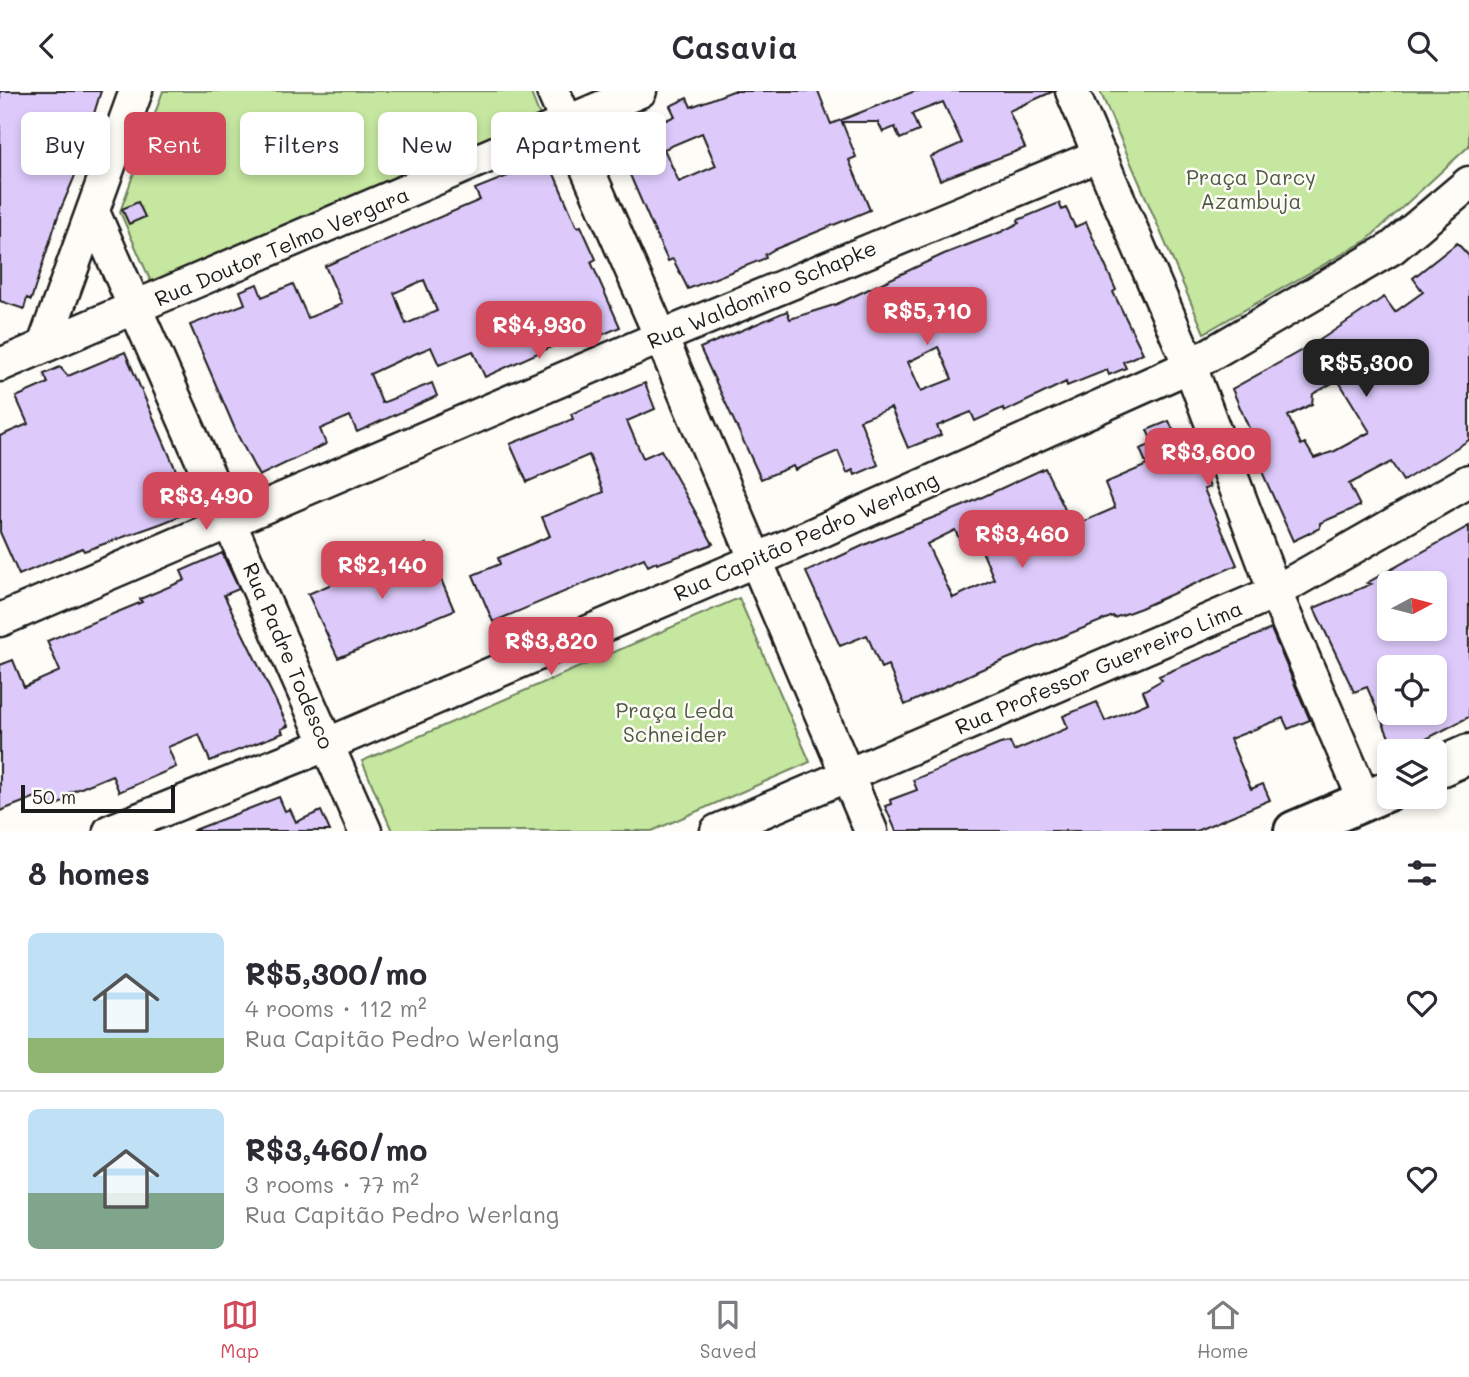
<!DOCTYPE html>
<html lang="en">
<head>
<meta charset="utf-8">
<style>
  body { margin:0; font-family:Mali,sans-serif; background:#f7f7f7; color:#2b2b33; height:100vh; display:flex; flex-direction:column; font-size:26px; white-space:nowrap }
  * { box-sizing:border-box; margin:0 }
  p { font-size:23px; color:#7c7c81 }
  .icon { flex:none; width:38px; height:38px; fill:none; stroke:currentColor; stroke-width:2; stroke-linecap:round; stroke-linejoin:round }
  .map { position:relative; height:740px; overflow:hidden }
  .panel { display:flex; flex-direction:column; background:#fff; flex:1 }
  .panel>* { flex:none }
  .guide { position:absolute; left:21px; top:21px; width:700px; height:63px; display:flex; gap:14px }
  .needle { width:46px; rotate:83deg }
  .fabs { position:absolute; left:1377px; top:480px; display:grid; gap:14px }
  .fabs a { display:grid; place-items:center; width:70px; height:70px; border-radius:10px; background:#fff; box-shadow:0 4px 10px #0003; font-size:35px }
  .scale { position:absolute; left:21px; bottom:18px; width:154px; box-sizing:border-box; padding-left:7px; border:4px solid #1c1c1c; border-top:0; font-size:19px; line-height:24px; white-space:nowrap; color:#1c1c1c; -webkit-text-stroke:5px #fdfcf7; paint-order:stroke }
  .price { position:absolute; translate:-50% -60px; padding:0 16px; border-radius:14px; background:#d1495b; color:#fff; font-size:23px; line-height:46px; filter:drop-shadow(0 2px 4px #0008) }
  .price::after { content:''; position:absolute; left:50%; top:42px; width:21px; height:16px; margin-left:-10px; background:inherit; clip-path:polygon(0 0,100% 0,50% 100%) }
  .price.selected { background:#222; color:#fff }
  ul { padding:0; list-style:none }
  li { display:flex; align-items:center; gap:21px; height:175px; padding:0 28px }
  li+li { border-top:2px solid #e1e1e2 }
  li span { display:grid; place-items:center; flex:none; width:196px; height:140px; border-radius:10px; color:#555 }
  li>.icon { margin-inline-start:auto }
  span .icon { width:84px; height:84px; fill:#fffc; stroke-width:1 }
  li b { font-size:30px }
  h2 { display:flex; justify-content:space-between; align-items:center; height:84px; padding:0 28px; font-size:30px }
  .pill { padding:0 24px; border-radius:10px; background:#fff; box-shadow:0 4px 10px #0003; font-size:24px; line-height:63px }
  .pill.selected { background:#d1495b; color:#fff }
  header { display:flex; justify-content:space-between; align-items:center; height:91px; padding:0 28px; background:#fff; font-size:32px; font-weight:600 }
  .menu { display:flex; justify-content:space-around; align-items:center; height:98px; border-top:2px solid #e1e1e2; background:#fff; font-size:19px; color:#7c7c81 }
  .menu a { display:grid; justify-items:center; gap:4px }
  .menu .selected { color:#d1495b }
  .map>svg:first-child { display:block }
  .green { fill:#c5e7a0; stroke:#70825e; stroke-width:2 }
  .building { fill:#ddcafb; stroke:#1c1c1c; stroke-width:2; fill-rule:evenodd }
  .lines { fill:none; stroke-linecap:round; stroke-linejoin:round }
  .minor-casing { stroke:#1c1c1c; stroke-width:37 }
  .major-casing { stroke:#1c1c1c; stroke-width:44 }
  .minor { stroke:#fdfcf7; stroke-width:32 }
  .major { stroke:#fdfcf7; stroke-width:38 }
  .labels { text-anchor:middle; stroke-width:5; stroke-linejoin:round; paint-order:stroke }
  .park-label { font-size:21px; fill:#4f5944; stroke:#fdfcf7 }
  .street-label { font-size:21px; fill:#1c1c1c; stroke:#fdfcf7 }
</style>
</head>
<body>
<header><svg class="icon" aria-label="back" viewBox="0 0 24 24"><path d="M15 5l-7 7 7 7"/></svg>Casavia<svg class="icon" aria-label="search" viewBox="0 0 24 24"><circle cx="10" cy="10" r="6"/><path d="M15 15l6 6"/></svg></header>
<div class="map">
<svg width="1469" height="740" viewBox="0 0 1469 740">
  <rect width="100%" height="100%" fill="#fdfcf7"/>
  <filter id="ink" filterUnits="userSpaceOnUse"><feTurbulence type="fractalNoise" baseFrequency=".0143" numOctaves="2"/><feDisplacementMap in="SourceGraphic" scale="14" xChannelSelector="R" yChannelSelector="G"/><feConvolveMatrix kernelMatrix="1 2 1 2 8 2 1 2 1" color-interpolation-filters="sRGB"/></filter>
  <g filter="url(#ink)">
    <path class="green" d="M163,0H530L540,25L151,191L120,121Z
      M1100,0H1469V55L1367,149L1204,242Z
      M739,507L810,671L652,740H392L362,670Z"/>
    <path class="building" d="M0,0H101L74,87L59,122L31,209L27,207L24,218L0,210Z
      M733,0H818L831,33L915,0H1054L1009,20L1025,57L940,89L930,66L962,52L943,11L912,23L919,40L900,48L895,36L883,41L878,31H842L856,66L849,69L870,119L773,159L765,164L766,167L688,198L673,168L668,170L657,146L620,61L624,60L620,50L675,25L670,15L687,7L691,16ZM702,42L716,75L679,91L664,58Z
      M548,69L577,136L581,135L596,168L591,171L620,236L579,254L575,245L485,286L473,260L439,274L431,256L400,269L370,283L382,312L432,292L437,305L357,341L350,325L320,338L326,353L259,385L238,345L190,234L245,213L240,200L257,193L262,206L293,193L308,227L342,213L325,175L480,109L475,98ZM424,189L437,220L406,233L394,202Z
      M138,111L145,126L129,133L122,118Z
      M1059,112L1062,119L1066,117L1075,136L1086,131L1116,199L1113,201L1143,262L1123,271L1126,277L1109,284L1107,279L1067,295L1066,291L1004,321L1003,317L975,330L971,321L937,335L941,344L908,357L891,317L860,329L878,374L855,384L853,379L847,382L838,360L795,379L793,375L761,388L700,257L787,220L790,228L837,213L944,163L1001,141L1019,132L1018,129ZM938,256L952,288L921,300L908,271Z
      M1457,152L1469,165V349L1403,390L1391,371L1349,393L1360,415L1320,432V437L1293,450L1263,383L1260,374L1264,372L1232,298L1320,249L1384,206L1395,221L1423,201L1413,187ZM1338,289L1370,341L1335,360L1314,367L1305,352L1301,354L1288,325L1312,313L1313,303Z
      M125,261L191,414L178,420L180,425L160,433L84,460L82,457L19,484L0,441V345L28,333L16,306L48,292L44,283L60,276L68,285Z
      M645,292L655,318L627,330L643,367L661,359L713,453L657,473L656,471L648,475L644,467L493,531L473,484L500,473L498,467L550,445L542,426L604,401L589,364L527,391L510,353L573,328L571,323Z
      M1169,330L1190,377L1200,373L1210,396L1204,398L1237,474L1141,517L1114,527L1113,525L980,579L905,614L888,574L881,577L867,544L840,555L806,481L873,450L963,415L1045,377L1073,435L1115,417L1105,392L1147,374L1140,358L1153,353L1147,339ZM955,439L962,454L977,448L994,488L953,507L927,453Z
      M1469,435V626L1403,660H1395L1367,596L1354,601L1314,517L1371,493L1367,492ZM1390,492H1435V537H1390ZM1414,570L1422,576H1435V621H1390V576H1409Z
      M426,453L454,519L338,567L308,503Z
      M222,462L239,498L224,504L288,635L281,638L283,642L210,670L199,643L168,656L176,676L119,701L112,684L69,702L72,707L52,716L46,702L0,720V574L13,569L24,596L60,580L47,550L142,511L140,508L185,489L181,480Z
      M1271,538L1310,629L1288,638L1283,627L1230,648L1251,698L1263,693L1270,709L1196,740H896L885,715L891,713L890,709L917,699L913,689L1000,653L1010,651L1014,660L1068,637L1063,625L1097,611L1105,630L1148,612L1143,600L1162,589L1159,585Z
      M279,706L285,720L290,718L296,731L321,720L330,740H192Z"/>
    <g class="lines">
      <g class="minor-casing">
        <path id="minor" d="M553,0L661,246L871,740
          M1072,0L1190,275L1275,501L1365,710
          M93,121L365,740
          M44,254L136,0
          M0,274L640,0
          M0,529L661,246L1100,64
          M110,740L326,654L754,470L1190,275L1392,157L1469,92
          M717,740L1275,501L1469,390"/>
      </g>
      <g class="major-casing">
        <path id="major" d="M1435,678L1469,663
          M1294,740L1390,699"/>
      </g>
      <use href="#minor" class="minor"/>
      <use href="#major" class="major"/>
    </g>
  </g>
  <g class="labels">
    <g class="park-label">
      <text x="1251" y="94">Praça Darcy<tspan x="1251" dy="24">Azambuja</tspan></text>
      <text x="675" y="627">Praça Leda<tspan x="675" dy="24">Schneider</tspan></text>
    </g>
    <g class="street-label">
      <text transform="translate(282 156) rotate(-23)" y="7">Rua Doutor Telmo Vergara</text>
      <text transform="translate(762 204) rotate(-23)" y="7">Rua Waldomiro Schapke</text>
      <text transform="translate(806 446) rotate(-24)" y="7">Rua Capitão Pedro Werlang</text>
      <text transform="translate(288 565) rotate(67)" y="7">Rua Padre Todesco</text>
      <text transform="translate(1099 577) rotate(-23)" y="7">Rua Professor Guerreiro Lima</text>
    </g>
  </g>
</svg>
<div class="fabs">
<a><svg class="needle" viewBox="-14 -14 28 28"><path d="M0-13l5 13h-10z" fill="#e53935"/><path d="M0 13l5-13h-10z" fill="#7c7c81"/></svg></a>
<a><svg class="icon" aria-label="locate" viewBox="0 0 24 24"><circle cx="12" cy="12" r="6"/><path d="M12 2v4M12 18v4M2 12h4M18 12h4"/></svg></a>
<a><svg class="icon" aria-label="layers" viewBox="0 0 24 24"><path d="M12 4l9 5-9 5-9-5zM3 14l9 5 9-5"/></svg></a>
</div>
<div class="scale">50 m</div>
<b class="price" style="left:927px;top:256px">R$5,710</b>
<b class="price" style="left:539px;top:270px">R$4,930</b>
<b class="price selected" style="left:1366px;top:308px">R$5,300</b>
<b class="price" style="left:1208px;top:397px">R$3,600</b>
<b class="price" style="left:206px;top:441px">R$3,490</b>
<b class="price" style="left:1022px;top:479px">R$3,460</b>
<b class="price" style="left:382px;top:510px">R$2,140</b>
<b class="price" style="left:551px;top:586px">R$3,820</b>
<div class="guide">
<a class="pill">Buy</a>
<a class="pill selected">Rent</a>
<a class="pill">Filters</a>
<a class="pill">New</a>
<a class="pill">Apartment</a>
</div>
</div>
<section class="panel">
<h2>8 homes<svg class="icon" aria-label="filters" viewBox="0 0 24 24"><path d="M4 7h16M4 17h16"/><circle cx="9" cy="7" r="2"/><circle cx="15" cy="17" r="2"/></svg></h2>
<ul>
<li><span style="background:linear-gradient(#bfe0f5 75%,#8fb573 0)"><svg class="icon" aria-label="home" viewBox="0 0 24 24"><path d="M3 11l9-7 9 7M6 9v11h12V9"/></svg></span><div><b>R$5,300/mo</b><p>4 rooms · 112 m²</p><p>Rua Capitão Pedro Werlang</p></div><svg class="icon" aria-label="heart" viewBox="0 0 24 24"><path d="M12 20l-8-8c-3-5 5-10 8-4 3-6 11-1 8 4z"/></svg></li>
<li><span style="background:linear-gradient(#bfe0f5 60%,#7fa58c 0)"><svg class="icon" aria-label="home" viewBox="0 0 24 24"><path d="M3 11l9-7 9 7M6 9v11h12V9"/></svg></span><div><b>R$3,460/mo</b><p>3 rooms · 77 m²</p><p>Rua Capitão Pedro Werlang</p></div><svg class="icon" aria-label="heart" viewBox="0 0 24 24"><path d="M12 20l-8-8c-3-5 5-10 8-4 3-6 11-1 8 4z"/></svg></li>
</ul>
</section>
<nav class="menu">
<a class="selected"><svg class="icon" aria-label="map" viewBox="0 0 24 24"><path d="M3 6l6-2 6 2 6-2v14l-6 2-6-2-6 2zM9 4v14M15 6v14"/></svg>Map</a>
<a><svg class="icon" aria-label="saved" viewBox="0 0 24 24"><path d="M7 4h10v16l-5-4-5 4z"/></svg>Saved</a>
<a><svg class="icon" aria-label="home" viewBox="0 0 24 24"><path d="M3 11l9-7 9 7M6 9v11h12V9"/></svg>Home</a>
</nav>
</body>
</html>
